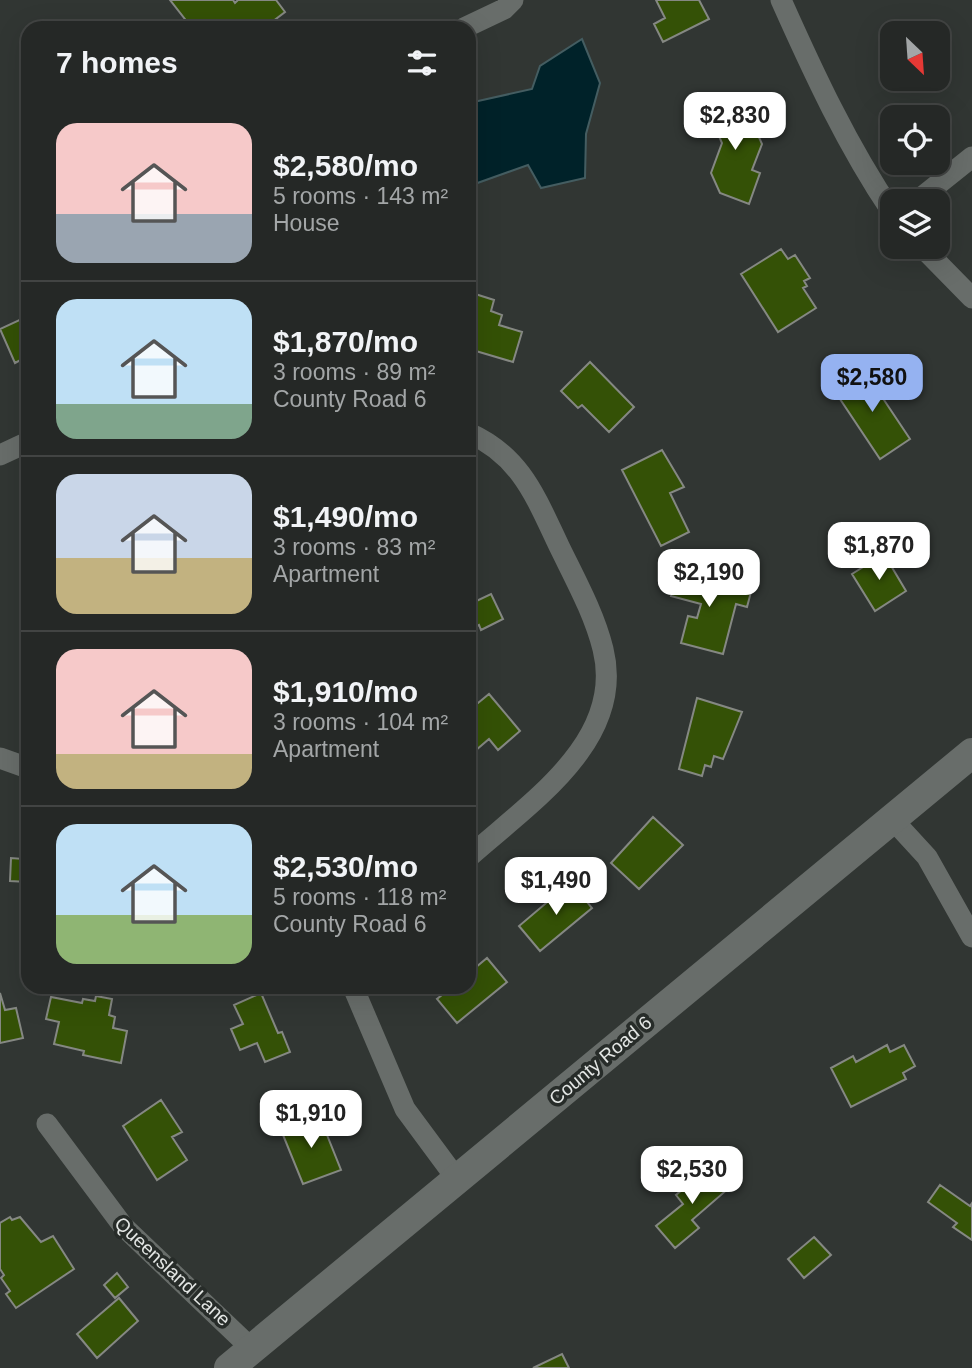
<!DOCTYPE html>
<html lang="en">
<head>
<meta charset="utf-8">
<style>
  body { margin:0; font-family:Arial,sans-serif; background:#313432; color:#f1f3f6; height:100vh; display:flex; flex-direction:column; font-size:26px; white-space:nowrap }
  * { box-sizing:border-box; margin:0 }
  p { font-size:23px; color:#a3a6a7 }
  .icon { flex:none; width:38px; height:38px; fill:none; stroke:currentColor; stroke-width:2; stroke-linecap:round; stroke-linejoin:round }
  .map { position:relative; flex:1; overflow:hidden }
  .sheet { position:absolute; left:21px; top:21px; width:455px; height:973px; display:flex; flex-direction:column; background:#252826; border-radius:21px; box-shadow:0 7px 28px #0002,0 0 0 2px #424443 }
  .sheet>* { flex:none }
  .needle { width:46px; rotate:155deg }
  .buttons { position:absolute; left:880px; top:21px; display:grid; gap:14px }
  .buttons a { display:grid; place-items:center; width:70px; height:70px; border-radius:14px; background:#252826; box-shadow:0 7px 28px #0002,0 0 0 2px #424443; font-size:35px }
  .price { position:absolute; translate:-50% -60px; padding:0 16px; border-radius:14px; background:#fff; color:#222; font-size:23px; line-height:46px; filter:drop-shadow(0 2px 4px #0008) }
  .price::after { content:''; position:absolute; left:50%; top:42px; width:21px; height:16px; margin-left:-10px; background:inherit; clip-path:polygon(0 0,100% 0,50% 100%) }
  .price.on { background:#95b2f1; color:#111 }
  ul { padding:0; list-style:none }
  li { display:flex; align-items:center; gap:21px; height:175px; padding:0 35px }
  li+li { border-top:2px solid #424443 }
  li span { display:grid; place-items:center; flex:none; width:196px; height:140px; border-radius:21px; color:#555 }
  li>.icon { margin-inline-start:auto }
  span .icon { width:84px; height:84px; fill:#fffc; stroke-width:1 }
  li b { font-size:30px }
  h2 { display:flex; justify-content:space-between; align-items:center; height:84px; padding:0 35px; font-size:30px }
  .map>svg:first-child { display:block }
  .water { fill:#002229; stroke:#445d61; stroke-width:2 }
  .building { fill:#345106; stroke:#858883; stroke-width:2 }
  .lines { fill:none; stroke-linecap:round; stroke-linejoin:round }
  .street { stroke:#686d6a; stroke-width:21 }
  .secondary { stroke:#686d6a; stroke-width:30 }
  .labels { text-anchor:middle; stroke-width:7; stroke-linejoin:round; paint-order:stroke }
  .street-label { font-size:19px; fill:#e3e6e4; stroke:#272c29 }
</style>
</head>
<body>
<div class="map">
<svg width="972" height="1368" viewBox="0 0 972 1368">
  <rect width="100%" height="100%" fill="#313633"/>
  <path class="water" d="M582,39L600,83L586,134L585,178L541,188L528,165L469,186V103L532,89L540,66Z"/>
  <path class="building" d="M170,0H233L235,3L238,0H276L285,12L264,28H192Z
    M656,0H699L709,19L663,42L654,24L665,18Z
    M735,96L749,128L754,126L762,144L752,170L760,173L749,204L720,193L711,173L722,143L707,109Z
    M781,249L788,259L795,255L810,278L804,281L807,286L803,288L816,308L778,332L741,274Z
    M469,292L494,300L491,311L502,315L499,325L522,332L513,362L469,349Z
    M28,316V356L15,363L0,329Z
    M590,362L634,407L609,432L582,405L578,408L561,391Z
    M864,370L910,439L880,459L834,390Z
    M662,450L684,487L670,493L689,532L661,546L622,470Z
    M884,554L906,591L875,611L852,574Z
    M679,569L741,585L740,589L751,592L747,607L736,604L723,654L681,643L688,616L697,618L701,604L671,596Z
    M491,594L503,619L481,630L479,625L469,630V601L470,604Z
    M489,694L520,731L498,750L489,739L469,756V705L472,708Z
    M697,698L742,712L723,759L714,756L711,767L705,765L702,776L679,769Z
    M653,817L683,845L639,889L611,863Z
    M24,848L28,849V882L10,881L11,858L23,859Z
    M571,882L592,908L540,951L519,926Z
    M487,958L507,982L457,1023L437,999L452,987H469V973Z
    M0,993L5,1010L16,1008L23,1038L0,1043Z
    M261,993L278,1033L282,1032L290,1052L265,1062L257,1043L240,1050L231,1029L243,1024L234,1005Z
    M96,996L112,999L109,1015L115,1017L113,1028L127,1031L121,1063L83,1055L84,1051L54,1044L59,1022L46,1019L51,997L82,1003L83,999L95,1001Z
    M887,1045L890,1052L904,1045L915,1066L903,1073L906,1079L851,1107L831,1068L853,1056L856,1062Z
    M161,1100L182,1132L172,1137L187,1160L157,1180L123,1126Z
    M319,1115L341,1170L303,1184L281,1130Z
    M711,1166L729,1188L692,1220L699,1228L675,1248L656,1226L683,1204L676,1195Z
    M940,1185L970,1206L972,1203V1240L953,1227L957,1223L928,1202Z
    M10,1217L12,1220L20,1217L41,1242L53,1236L74,1269L16,1308L6,1294L10,1291L1,1278L4,1275L0,1269V1223Z
    M814,1237L831,1255L804,1278L788,1259Z
    M117,1273L128,1287L115,1298L104,1285Z
    M119,1298L138,1321L97,1358L77,1334Z
    M562,1354L569,1368H533Z"/>
  <g class="lines">
    <path class="street" d="M781,0C814,74 847,145 892,212
      M464,28L504,9L513,0
      M917,201L972,157
      M922,247L972,298
      M469,433C521,456 536,498 559,546C575,579 594,613 603,649C626,741 528,804 469,857
      M0,455L28,442
      M0,758L28,768
      M893,820L927,857L972,937
      M353,987L405,1109L456,1178
      M47,1124L123,1226L252,1349"/>
    <path class="secondary" d="M229,1368L972,753"/>
  </g>
  <g class="labels">
    <g class="street-label">
      <text transform="translate(600 1060) rotate(-40)" y="7">County Road 6</text>
      <text transform="translate(173 1271) rotate(43)" y="7">Queensland Lane</text>
    </g>
  </g>
</svg>
<div class="buttons">
<a><svg class="needle" viewBox="-14 -14 28 28"><path d="M0-13l5 13h-10z" fill="#e53935"/><path d="M0 13l5-13h-10z" fill="#a3a6a7"/></svg></a>
<a><svg class="icon" aria-label="locate" viewBox="0 0 24 24"><circle cx="12" cy="12" r="6"/><path d="M12 2v4M12 18v4M2 12h4M18 12h4"/></svg></a>
<a><svg class="icon" aria-label="layers" viewBox="0 0 24 24"><path d="M12 4l9 5-9 5-9-5zM3 14l9 5 9-5"/></svg></a>
</div>
<b class="price" style="left:735px;top:152px">$2,830</b>
<b class="price on" style="left:872px;top:414px">$2,580</b>
<b class="price" style="left:879px;top:582px">$1,870</b>
<b class="price" style="left:709px;top:609px">$2,190</b>
<b class="price" style="left:556px;top:917px">$1,490</b>
<b class="price" style="left:311px;top:1150px">$1,910</b>
<b class="price" style="left:692px;top:1206px">$2,530</b>
<section class="sheet">
<h2>7 homes<svg class="icon" aria-label="filters" viewBox="0 0 24 24"><path d="M4 7h16M4 17h16"/><circle cx="9" cy="7" r="2"/><circle cx="15" cy="17" r="2"/></svg></h2>
<ul>
<li><span style="background:linear-gradient(#f6c9c9 65%,#9aa5b1 0)"><svg class="icon" aria-label="home" viewBox="0 0 24 24"><path d="M3 11l9-7 9 7M6 9v11h12V9"/></svg></span><div><b>$2,580/mo</b><p>5 rooms · 143 m²</p><p>House</p></div></li>
<li><span style="background:linear-gradient(#bfe0f5 75%,#7fa58c 0)"><svg class="icon" aria-label="home" viewBox="0 0 24 24"><path d="M3 11l9-7 9 7M6 9v11h12V9"/></svg></span><div><b>$1,870/mo</b><p>3 rooms · 89 m²</p><p>County Road 6</p></div></li>
<li><span style="background:linear-gradient(#c9d6e8 60%,#c2b280 0)"><svg class="icon" aria-label="home" viewBox="0 0 24 24"><path d="M3 11l9-7 9 7M6 9v11h12V9"/></svg></span><div><b>$1,490/mo</b><p>3 rooms · 83 m²</p><p>Apartment</p></div></li>
<li><span style="background:linear-gradient(#f6c9c9 75%,#c2b280 0)"><svg class="icon" aria-label="home" viewBox="0 0 24 24"><path d="M3 11l9-7 9 7M6 9v11h12V9"/></svg></span><div><b>$1,910/mo</b><p>3 rooms · 104 m²</p><p>Apartment</p></div></li>
<li><span style="background:linear-gradient(#bfe0f5 65%,#8fb573 0)"><svg class="icon" aria-label="home" viewBox="0 0 24 24"><path d="M3 11l9-7 9 7M6 9v11h12V9"/></svg></span><div><b>$2,530/mo</b><p>5 rooms · 118 m²</p><p>County Road 6</p></div></li>
</ul>
</section>
</div>
</body>
</html>
